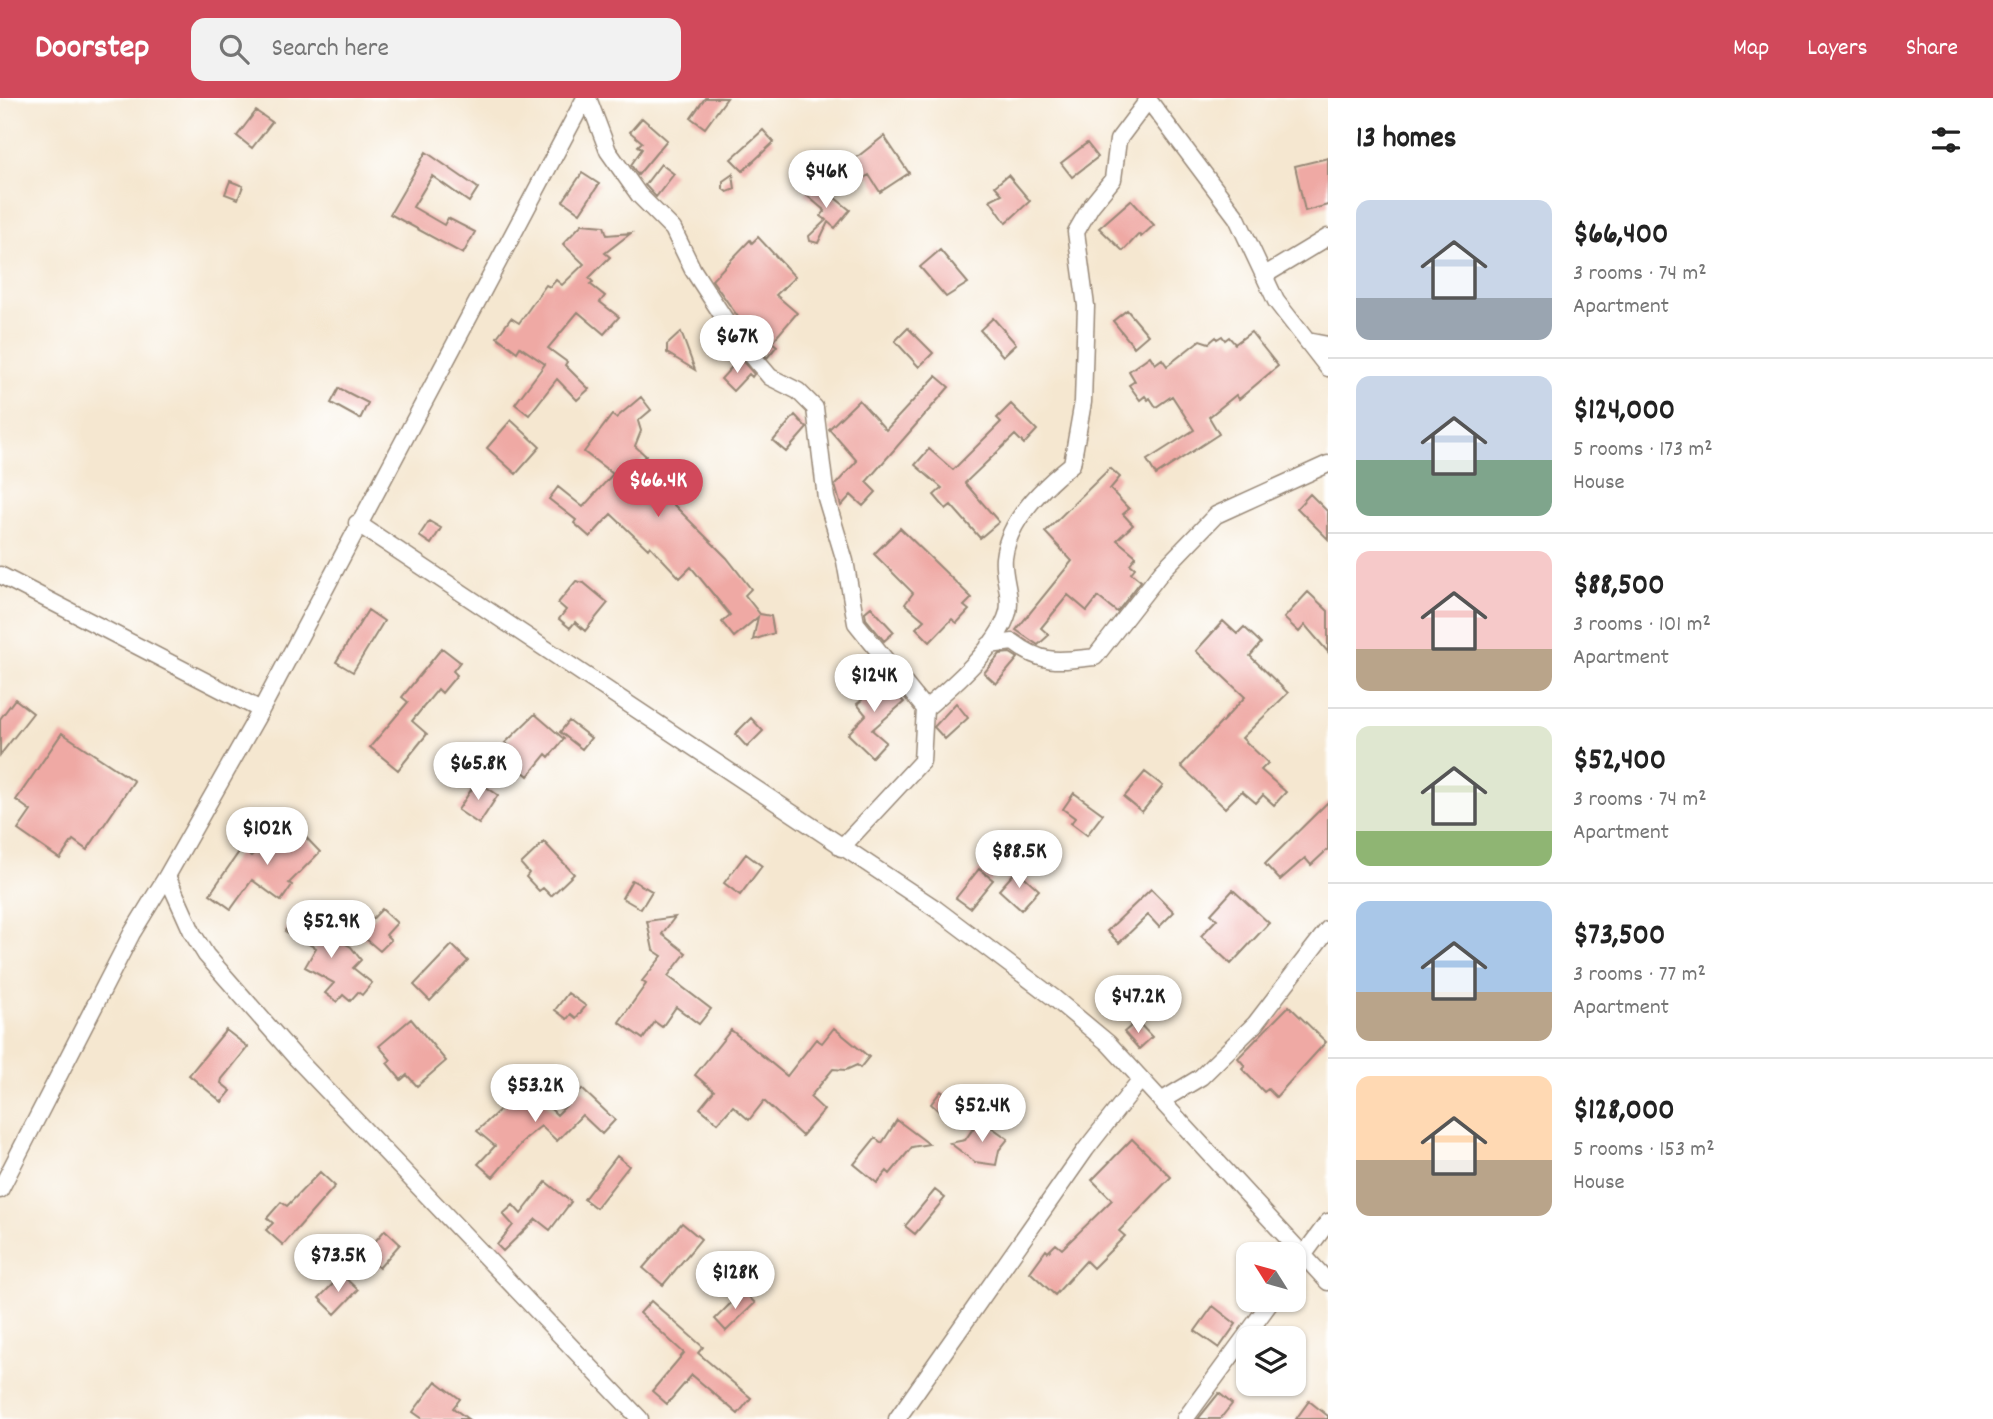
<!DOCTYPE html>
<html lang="en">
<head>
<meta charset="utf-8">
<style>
  body { margin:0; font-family:Dekko,sans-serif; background:#f2f2f2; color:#222; height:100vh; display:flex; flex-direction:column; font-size:26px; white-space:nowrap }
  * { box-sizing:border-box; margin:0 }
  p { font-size:23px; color:#767676 }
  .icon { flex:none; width:38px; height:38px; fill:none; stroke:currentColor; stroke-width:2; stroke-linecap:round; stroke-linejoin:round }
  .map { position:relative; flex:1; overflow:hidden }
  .drawer { display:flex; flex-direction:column; background:#fff; width:665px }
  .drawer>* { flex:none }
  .needle { width:46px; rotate:307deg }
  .controls { position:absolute; left:1236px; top:1144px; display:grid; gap:14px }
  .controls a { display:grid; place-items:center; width:70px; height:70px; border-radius:14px; background:#fff; box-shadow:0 2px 5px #0004; font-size:35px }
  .price { position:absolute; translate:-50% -60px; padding:0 16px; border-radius:24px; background:#fff; color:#222; font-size:23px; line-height:46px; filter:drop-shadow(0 2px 4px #0008) }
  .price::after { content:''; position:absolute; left:50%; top:42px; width:21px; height:16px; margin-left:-10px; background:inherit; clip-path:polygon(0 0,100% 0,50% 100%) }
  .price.on { background:#d1495b; color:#fff }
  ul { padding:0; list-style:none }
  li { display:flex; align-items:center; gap:21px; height:175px; padding:0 28px }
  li+li { border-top:2px solid #e0e0e0 }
  li span { display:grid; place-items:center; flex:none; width:196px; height:140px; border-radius:14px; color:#555 }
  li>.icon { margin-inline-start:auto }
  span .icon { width:84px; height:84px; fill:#fffc; stroke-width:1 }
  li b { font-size:30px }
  h2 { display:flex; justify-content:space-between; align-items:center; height:84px; padding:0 28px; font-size:30px }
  header { display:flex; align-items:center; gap:42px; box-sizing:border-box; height:98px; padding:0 35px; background:#d1495b; color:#fff }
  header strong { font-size:33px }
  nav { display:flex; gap:38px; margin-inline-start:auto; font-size:24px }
  .search { width:490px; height:63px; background:#f2f2f2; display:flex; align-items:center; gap:18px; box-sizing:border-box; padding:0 24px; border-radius:14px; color:#767676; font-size:26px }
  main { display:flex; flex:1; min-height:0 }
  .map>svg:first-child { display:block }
  .building { fill:#efa9a4 }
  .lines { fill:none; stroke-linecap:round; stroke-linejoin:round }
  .minor-casing { stroke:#988877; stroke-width:19 }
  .minor { stroke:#fff; stroke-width:16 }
</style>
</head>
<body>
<header>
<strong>Doorstep</strong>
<div class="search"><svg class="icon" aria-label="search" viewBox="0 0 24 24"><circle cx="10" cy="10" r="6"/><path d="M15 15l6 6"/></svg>Search here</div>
<nav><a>Map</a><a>Layers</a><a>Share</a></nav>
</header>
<main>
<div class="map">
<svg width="1328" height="1321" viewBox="0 0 1328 1321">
  <rect width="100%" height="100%" fill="#fff"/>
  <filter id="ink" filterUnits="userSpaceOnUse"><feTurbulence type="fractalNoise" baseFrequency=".0143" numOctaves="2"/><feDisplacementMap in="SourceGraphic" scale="14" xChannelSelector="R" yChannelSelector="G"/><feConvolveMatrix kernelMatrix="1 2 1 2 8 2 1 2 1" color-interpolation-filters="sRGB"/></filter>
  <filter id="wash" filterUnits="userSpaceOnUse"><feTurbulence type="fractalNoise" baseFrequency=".00686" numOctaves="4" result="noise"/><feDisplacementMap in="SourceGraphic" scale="28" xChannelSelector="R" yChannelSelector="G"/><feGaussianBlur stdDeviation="1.57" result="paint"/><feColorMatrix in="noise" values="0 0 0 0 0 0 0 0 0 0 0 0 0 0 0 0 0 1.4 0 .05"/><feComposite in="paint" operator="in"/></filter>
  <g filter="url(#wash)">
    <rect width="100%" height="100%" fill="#f5e7d0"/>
    <g id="blocks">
      <path class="building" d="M705,0H727L705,30L691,20Z
        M256,13L272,24L252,50L237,38Z
        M642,20L667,42L638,77L631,67L642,51L638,48L642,44L630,34Z
        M763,32L774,44L743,73L731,61Z
        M884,38L909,75L880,94L869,77L853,86L842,71Z
        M1087,45L1098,59L1072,79L1061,65Z
        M426,54L478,90L469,104L432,78L413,109L444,127L448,120L475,134L463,156L390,116Z
        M1328,60V107L1305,113L1295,68Z
        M661,66L674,76L656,99L645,87Z
        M582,75L599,86L580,115L563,103Z
        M733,76L735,91L727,94L723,91V83Z
        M1008,77L1030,103L1006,125L990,102L1002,96L995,88Z
        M230,83L243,88L238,101L225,96Z
        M815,84L850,112L835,130L828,124L818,145L810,143L809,138L826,122L821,118L825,113L805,96Z
        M1131,102L1154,127L1141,139L1139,136L1123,153L1099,130Z
        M582,126L604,128L607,137L631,135L605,155L610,159L589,180L593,184L590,186L605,198L600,204L619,219L604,236L578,214L548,250L567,264L565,267L589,291L577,302L557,281L529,317L515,306L545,266L520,249L517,254L497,239L511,220L519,225L546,187L550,189L556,182L562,187L584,166L563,146Z
        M758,139L795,179L776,197L797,215L772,244L777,248L767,260L712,182L750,142L752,145Z
        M940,152L968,185L946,199L920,169Z
        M1127,212L1148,237L1134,249L1113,223Z
        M993,220L1016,246L1003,258L980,232Z
        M908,230L933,255L919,269L895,243Z
        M681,234L695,272L667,255V247Z
        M1251,234L1278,268L1239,301L1236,297L1209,319L1219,336L1156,377L1147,362L1194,332L1172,298L1156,309L1150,300L1148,302L1145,298L1140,302L1129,287L1135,283L1129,273L1150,258L1155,266L1162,261L1167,268L1200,242L1209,245L1216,239L1217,241L1222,238L1225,242L1229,239L1235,246Z
        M740,260L754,276L752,279L749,276L733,293L721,281Z
        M936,278L949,289L866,384L876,394L863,408L851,397L841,408L835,387L857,363L829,331L859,302L886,332Z
        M339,290L368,305L360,321L331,305Z
        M641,299L651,312L638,323L641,333L635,348L646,358L639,365L674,399L670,403L727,460L751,491L745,497L760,516L771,518L774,535L753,542L758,519L734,539L722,524L730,517L691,469L680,480L650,448L648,451L611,416L590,439L574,425L576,422L549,401L558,389L583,409L613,376L584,354L612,317L616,320Z
        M1011,306L1037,332L1024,346L1015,337L965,385L999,424L980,440L951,407L946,411L934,397L942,390L915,367L929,351L953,372L1001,324L997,320Z
        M795,317L807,330L786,354L773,343Z
        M511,322L540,349L516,376L487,350Z
        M1110,370L1120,379L1110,391L1129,411L1123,416L1133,427L1117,442L1136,458L1130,466L1135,470L1131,475L1141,483L1117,514L1098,499L1087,513L1068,497L1041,530L1049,537L1038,547L1016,532L1072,463L1045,434Z
        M1310,396L1328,414V441L1297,410Z
        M429,423L441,430L431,446L419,438Z
        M900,430L972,500L964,508L969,512L957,525L952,521L930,544L916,530L924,522L905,506L913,495L874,456Z
        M576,483L584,485L608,505L585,533L575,524L570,530L559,521L566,512L558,505Z
        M1308,494L1328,513V554L1305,527L1299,534L1284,520Z
        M871,509L894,534L884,543L866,521L865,514Z
        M368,512L384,523L353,574L336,564Z
        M1223,523L1237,536L1244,529L1261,545L1250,558L1288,595L1242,640L1268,665L1261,672L1286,694L1274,707L1263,697L1256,705L1242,693L1225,710L1181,668L1245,599L1196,553Z
        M442,550L460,564L453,573L457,577L442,595L438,591L412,623L427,636L398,672L370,649L408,604L402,599Z
        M1010,555L1018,560L996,586L984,575L1000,556Z
        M877,578L904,604L872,632L886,644L872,659L848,636L866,617L857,606L862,602L857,597Z
        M15,601L33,615L0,657V621Z
        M956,605L968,620L945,641L934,629Z
        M535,616L564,641L549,659L546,656L528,678L503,656L509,648L505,645Z
        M751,620L763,633L747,649L735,636Z
        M569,623L591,640L582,651L560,634Z
        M62,635L134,683L87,752L73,742L60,761L18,732L31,713L16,702Z
        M1145,674L1163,688L1142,714L1124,699Z
        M477,683L498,697L479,726L458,712Z
        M1074,695L1103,716L1087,737L1071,725L1075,720L1063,711Z
        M1328,704V751L1311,767L1305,760L1280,782L1265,766Z
        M280,728L288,737L296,729L320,754L289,785L292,787L281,803L252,782L231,811L210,796L241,751L251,758Z
        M544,744L574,776L551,798L543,790L539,793L526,779L529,775L521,766Z
        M746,756L762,768L740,797L724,785Z
        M979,771L993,782L970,810L956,800Z
        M1017,772L1039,792L1021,812L999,792Z
        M632,782L652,793L641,811L622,800Z
        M1151,791L1174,814L1159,829L1148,817L1119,845L1107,833Z
        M1233,792L1269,825L1231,866L1201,838L1217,821L1211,816Z
        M382,811L397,825L386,837L391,842L380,853L359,835Z
        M294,817L351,849L361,862L353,870L372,885L362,897L358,894L350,903L343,897L337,904L325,895L334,885L305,869L316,850L285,833Z
        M675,819L662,836L686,855L668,878L711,911L699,926L676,909L662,929L655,924L643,941L619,924L646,886L642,883L662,858L653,852L647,823Z
        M452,847L468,863L430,903L414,887Z
        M568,895L586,908L576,920L571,916L567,921L555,912Z
        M1289,908L1326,944L1276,999L1268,991L1264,994L1242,971L1245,968L1238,960Z
        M411,921L446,963L417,988L407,977L401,982L387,965L391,962L379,948Z
        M1137,923L1152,939L1139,951L1124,934Z
        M834,930L869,959L860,970L857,967L846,972L833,971L810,999L824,1012L802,1038L764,1003L749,1022L733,1008L718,1025L700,1010L714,993L695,977L731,932L787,978L816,941L822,945Z
        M226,932L248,949L222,981L221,985L231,993L222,1004L189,977Z
        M582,991L615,1022L602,1036L582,1017L557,1043L541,1028L526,1040L493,1079L478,1066L495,1048L477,1033L521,992L529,1000L534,994L557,1017Z
        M941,993L953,1003L942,1016L931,1006Z
        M980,1021L1008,1041L999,1052L996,1067L975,1064L950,1045L965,1042Z
        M897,1022L929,1046L912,1049L890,1076L887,1073L877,1085L854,1066L875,1040L882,1045Z
        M1132,1041L1171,1079L1119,1133L1125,1138L1093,1170L1086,1163L1055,1197L1030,1174L1046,1152L1048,1154L1056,1146L1062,1151L1112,1102L1092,1082Z
        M617,1058L629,1068L596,1110L584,1101Z
        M320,1074L335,1088L283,1147L266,1132L273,1125L267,1120L281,1104L287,1108Z
        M546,1084L571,1104L550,1132L536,1121L503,1153L497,1147L513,1127L503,1116L513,1107L521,1116Z
        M935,1092L945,1100L915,1136L905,1128Z
        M682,1125L701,1141L663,1187L643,1170Z
        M385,1132L400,1146L379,1170L364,1156Z
        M342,1177L358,1192L335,1216L319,1200Z
        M743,1193L755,1205L726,1233L715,1221Z
        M651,1203L703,1249L698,1255L751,1300L738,1316L692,1277L667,1306L652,1293L684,1255L640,1215Z
        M1213,1208L1236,1226L1219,1250L1195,1233Z
        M436,1283L460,1301L453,1310L468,1321H423L413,1314Z
        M1219,1295L1232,1306L1220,1321H1198Z
        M1309,1303L1328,1318V1321H1296Z"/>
    </g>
  </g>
  <g filter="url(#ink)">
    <use href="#blocks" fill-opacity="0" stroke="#988877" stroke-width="2"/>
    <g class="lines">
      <g class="minor-casing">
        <path id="minor" d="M588,0L608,53L639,97L673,131L693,172L737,240L770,279L798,293L815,310L826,400L845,463L856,525L925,611
          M1147,0L1237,120L1276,203L1307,243L1328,247
          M1265,177L1328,139
          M1307,243L1328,270
          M357,425L936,811L1054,900L1108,945L1328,1184
          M0,477L261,612
          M989,547L1013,544C1043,567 1059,563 1095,559L1162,473L1216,417L1328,366
          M841,750L922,663L925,611C951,589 999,548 1008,514C1012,497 1002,477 1004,460C1008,422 1044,388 1072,366L1083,304L1086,208L1076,134L1091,108L1113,81L1118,42L1148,2
          M167,778L193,836L206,857L297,961L640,1321
          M1161,1003L1201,979L1255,926L1328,831
          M0,1092L132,835L167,778L261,612L585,0
          M1293,1171L1328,1124
          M897,1321L1086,1051L1141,981
          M1185,1321L1272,1202"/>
      </g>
      <use href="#minor" class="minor"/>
    </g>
  </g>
</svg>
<div class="controls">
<a><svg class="needle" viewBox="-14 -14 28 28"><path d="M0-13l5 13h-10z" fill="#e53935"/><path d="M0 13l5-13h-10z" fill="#767676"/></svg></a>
<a><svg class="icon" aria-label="layers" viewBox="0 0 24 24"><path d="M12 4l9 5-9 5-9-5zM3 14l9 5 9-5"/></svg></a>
</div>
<b class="price" style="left:826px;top:112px">$46K</b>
<b class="price" style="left:737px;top:277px">$67K</b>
<b class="price on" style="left:658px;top:421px">$66.4K</b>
<b class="price" style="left:874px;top:616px">$124K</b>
<b class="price" style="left:478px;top:704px">$65.8K</b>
<b class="price" style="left:267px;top:769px">$102K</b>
<b class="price" style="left:1019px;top:792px">$88.5K</b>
<b class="price" style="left:331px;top:862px">$52.9K</b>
<b class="price" style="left:1138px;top:937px">$47.2K</b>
<b class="price" style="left:535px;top:1026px">$53.2K</b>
<b class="price" style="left:982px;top:1046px">$52.4K</b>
<b class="price" style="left:338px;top:1196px">$73.5K</b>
<b class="price" style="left:735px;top:1213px">$128K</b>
</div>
<section class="drawer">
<h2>13 homes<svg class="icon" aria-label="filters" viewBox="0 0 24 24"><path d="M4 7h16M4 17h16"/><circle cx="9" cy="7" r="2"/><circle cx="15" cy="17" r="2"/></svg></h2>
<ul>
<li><span style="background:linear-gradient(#c9d6e8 70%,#9aa5b1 0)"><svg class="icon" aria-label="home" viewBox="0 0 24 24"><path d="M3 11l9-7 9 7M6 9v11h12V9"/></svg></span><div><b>$66,400</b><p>3 rooms · 74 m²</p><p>Apartment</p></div></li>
<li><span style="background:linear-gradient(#c9d6e8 60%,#7fa58c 0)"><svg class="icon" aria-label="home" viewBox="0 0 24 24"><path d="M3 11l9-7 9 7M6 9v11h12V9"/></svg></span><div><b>$124,000</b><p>5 rooms · 173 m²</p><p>House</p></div></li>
<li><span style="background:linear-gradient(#f6c9c9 70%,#b9a48a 0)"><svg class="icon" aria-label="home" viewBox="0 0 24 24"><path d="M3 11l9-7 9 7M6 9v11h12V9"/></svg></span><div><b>$88,500</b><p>3 rooms · 101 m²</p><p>Apartment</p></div></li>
<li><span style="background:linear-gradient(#dfe7d0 75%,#8fb573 0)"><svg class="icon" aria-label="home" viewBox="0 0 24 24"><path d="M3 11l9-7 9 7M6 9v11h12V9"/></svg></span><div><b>$52,400</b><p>3 rooms · 74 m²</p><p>Apartment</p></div></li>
<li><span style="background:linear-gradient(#a9c7e8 65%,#b9a48a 0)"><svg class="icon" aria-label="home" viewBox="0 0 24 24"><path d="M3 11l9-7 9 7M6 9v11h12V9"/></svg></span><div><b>$73,500</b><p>3 rooms · 77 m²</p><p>Apartment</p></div></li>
<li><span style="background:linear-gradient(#ffd9b3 60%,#b9a48a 0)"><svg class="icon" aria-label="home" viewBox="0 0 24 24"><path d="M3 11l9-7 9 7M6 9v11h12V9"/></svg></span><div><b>$128,000</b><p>5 rooms · 153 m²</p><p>House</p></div></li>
</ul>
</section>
</main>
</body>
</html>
